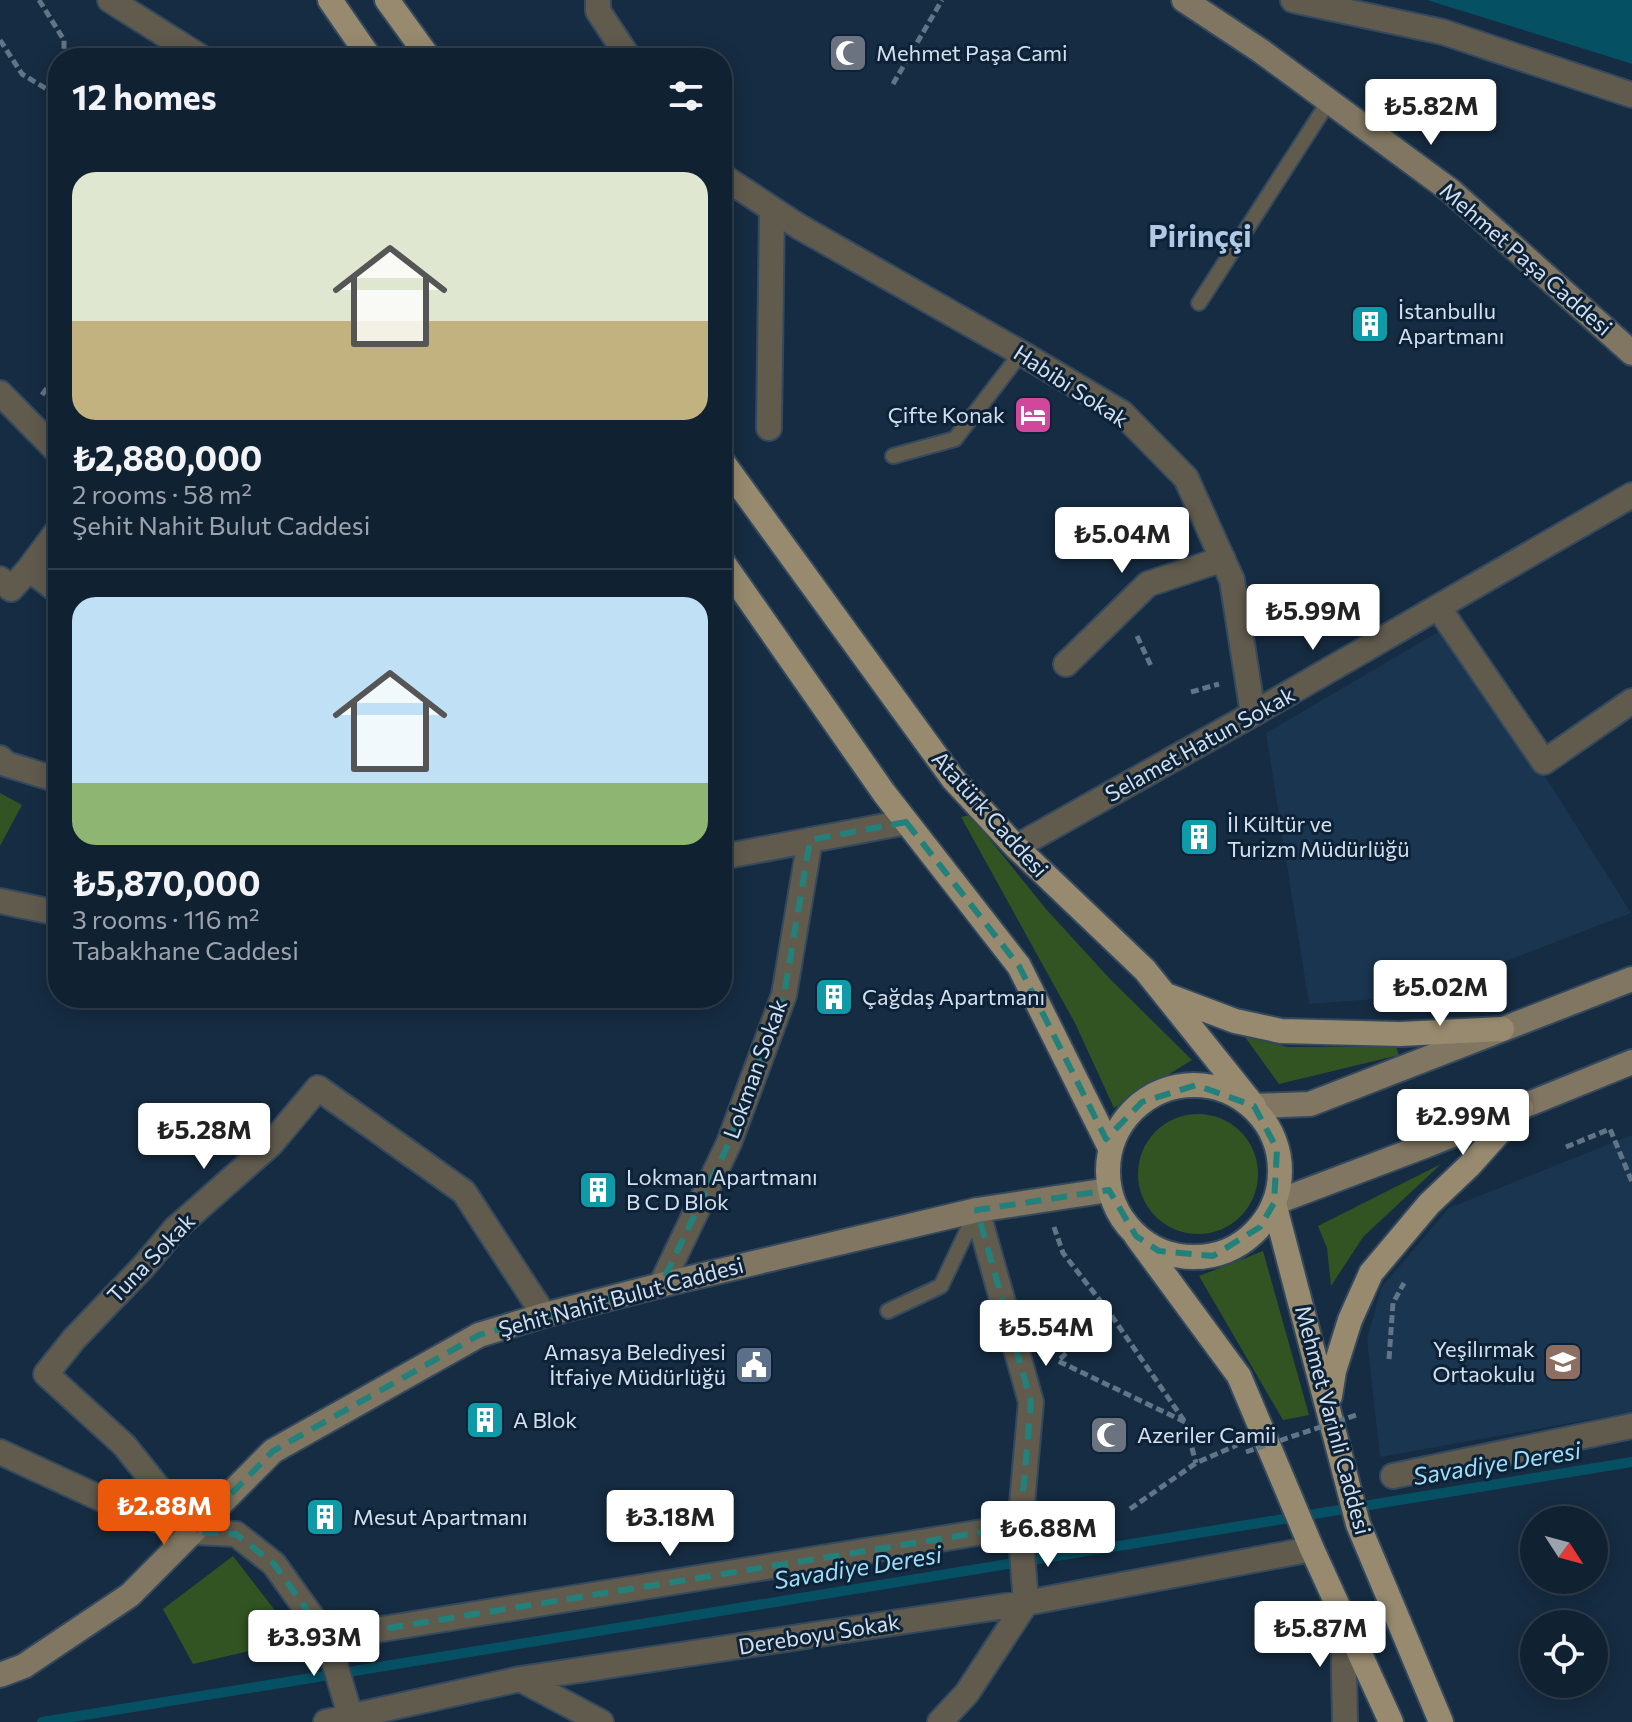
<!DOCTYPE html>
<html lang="en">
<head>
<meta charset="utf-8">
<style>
  body { margin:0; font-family:Commissioner,sans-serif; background:#19293a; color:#f1f3f6; height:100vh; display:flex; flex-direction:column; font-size:30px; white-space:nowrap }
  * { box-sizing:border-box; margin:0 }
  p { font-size:26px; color:#9ca3ac }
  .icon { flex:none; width:44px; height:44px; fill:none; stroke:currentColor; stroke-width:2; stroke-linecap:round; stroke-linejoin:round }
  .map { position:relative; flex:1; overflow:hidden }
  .details { position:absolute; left:48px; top:48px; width:684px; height:960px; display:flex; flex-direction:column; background:#102132; border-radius:32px; box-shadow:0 4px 20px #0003,0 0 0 2px #303e4d }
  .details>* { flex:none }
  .needle { width:52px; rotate:126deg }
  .fabs { position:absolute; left:1520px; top:1506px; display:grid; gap:16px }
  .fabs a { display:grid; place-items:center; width:88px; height:88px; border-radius:50%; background:#102132; box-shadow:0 4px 20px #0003,0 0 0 2px #303e4d; font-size:40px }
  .price { position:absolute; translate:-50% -68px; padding:0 18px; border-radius:8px; background:#fff; color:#222; font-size:26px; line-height:52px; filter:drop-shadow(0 2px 4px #0008) }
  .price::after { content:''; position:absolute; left:50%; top:48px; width:24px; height:18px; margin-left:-12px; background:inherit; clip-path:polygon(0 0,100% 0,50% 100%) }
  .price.current { background:#ea580c; color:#fff }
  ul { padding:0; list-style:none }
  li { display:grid; align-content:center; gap:16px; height:424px; padding:0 24px }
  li+li { border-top:2px solid #303e4d }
  li span { display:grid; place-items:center; height:248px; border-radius:24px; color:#555 }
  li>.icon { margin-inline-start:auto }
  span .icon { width:144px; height:144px; fill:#fffc; stroke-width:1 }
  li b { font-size:34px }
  h2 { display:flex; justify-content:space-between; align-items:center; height:96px; padding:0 24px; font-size:34px }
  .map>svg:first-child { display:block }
  .built { fill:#1a3550 }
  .green { fill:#325422 }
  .water { fill:#065064 }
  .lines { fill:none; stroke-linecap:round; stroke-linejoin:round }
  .stream { stroke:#065064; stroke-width:10 }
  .lane-casing { stroke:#34495e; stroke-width:18 }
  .street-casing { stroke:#34495e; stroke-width:28 }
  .secondary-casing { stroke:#34495e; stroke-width:28 }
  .primary-casing { stroke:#34495e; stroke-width:28 }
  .path { stroke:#627587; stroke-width:5; stroke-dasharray:8 4; stroke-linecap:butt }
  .lane { stroke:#615b4e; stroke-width:14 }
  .street { stroke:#615b4e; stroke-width:24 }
  .secondary { stroke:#807661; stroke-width:24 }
  .primary { stroke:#978a6f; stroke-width:24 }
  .path-bridge { stroke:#627587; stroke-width:5; stroke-dasharray:8 4; stroke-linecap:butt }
  .marked { fill:none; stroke:#22817b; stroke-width:6; stroke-dasharray:16 10; stroke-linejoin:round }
  .labels { text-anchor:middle; stroke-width:6; stroke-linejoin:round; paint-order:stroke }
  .poi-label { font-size:22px; fill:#d2e0ee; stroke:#0d2237; text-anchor:start }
  .street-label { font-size:22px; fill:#d2e0ee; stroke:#0d2237 }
  .water-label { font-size:24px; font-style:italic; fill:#9edef6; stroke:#0d2237 }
  .district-label { font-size:30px; font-weight:bold; fill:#b0cae6; stroke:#0d2237 }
</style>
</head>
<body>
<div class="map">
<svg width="1632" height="1722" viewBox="0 0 1632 1722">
  <rect width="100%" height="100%" fill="#162c42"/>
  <path class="built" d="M1450,625L1631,913L1415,996L1309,1004L1266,733Z
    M1632,1135V1412L1380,1457L1367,1340L1381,1288L1449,1208Z"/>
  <path class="green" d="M0,793L22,805L0,846Z
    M970,815L1046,909L1110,979L1192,1060L1114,1108L1075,1023L961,817Z
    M1245,1037L1288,1047H1396L1399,1055L1279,1084Z
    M1138 1174a60 60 0 1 1 120 0a60 60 0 1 1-120 0Z
    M1441,1164L1363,1237L1331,1286L1327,1248L1318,1226Z
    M1263,1251L1309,1415L1283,1420L1199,1276Z
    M233,1556L298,1640L193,1664L163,1609Z"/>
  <path class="water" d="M1427,0H1632V64L1623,61Z"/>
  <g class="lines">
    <path class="stream" d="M42,1722L1632,1462"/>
    <g class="lane-casing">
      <path id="lane" d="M1199,303L1329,101
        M893,456L955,439L1021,353
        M888,1311L941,1286L977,1210"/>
    </g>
    <g class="street-casing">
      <path id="street" d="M110,0L202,58
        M598,0V11L629,58
        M1293,0L1443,32L1632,95
        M722,176L798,226L1021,353L1122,413L1186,478L1232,580L1253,714
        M0,393L58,452
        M769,428L772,209
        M58,530L29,569L58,591
        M0,579L11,589L29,569
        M1438,607L1544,762L1632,701
        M1066,664L1148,584L1223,559
        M0,758L6,764L58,780
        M1016,847L1253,714L1632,495
        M722,857L906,822
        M0,901L58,913
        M661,1285L729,1143L784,995L810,840
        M0,1452L117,1506L194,1532L236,1534L274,1564L327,1638L351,1718
        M1393,1476L1632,1426
        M194,1532L124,1445L46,1374L74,1339L144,1266L175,1229L271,1144L318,1088L464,1192L544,1315
        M1343,1618L1345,1722
        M327,1638L1020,1526
        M520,1679L601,1722
        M326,1722L520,1679L1026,1603L1312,1549
        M940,1722L967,1693L1026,1603L1020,1526L1031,1402L977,1210"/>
    </g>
    <g class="secondary-casing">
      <path id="secondary" d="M1184,0L1261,51L1451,191L1632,353
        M1254,1106L1310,1104L1632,979
        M1274,1203L1430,1144L1632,1062
        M0,1675L24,1666L130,1595L273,1451L479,1335L544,1315L661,1285L977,1210L1109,1190"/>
    </g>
    <g class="primary-casing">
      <path id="primary" d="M330,0L370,58
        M387,0L429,58
        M722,461L953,779L1016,847L1145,970L1254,1106
        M722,561L884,793L1019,966L1110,1148
        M1166,995L1235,1021L1281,1031L1400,1034L1502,1029
        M1108 1171a86 86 0 1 1 172 0a86 86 0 1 1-172 0Z
        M1274,1203L1358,1524L1441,1722
        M1136,1236L1239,1376L1312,1549L1391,1722
        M1330,1396L1334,1371L1350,1320L1371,1273L1429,1204L1470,1165L1521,1108"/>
    </g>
    <path class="path" d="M39,0L64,40V58
      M0,40L22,74L58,96
      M893,84L942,0
      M42,395L58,373
      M1137,636L1152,668
      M1191,692L1219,684
      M1566,1147L1610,1129L1632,1182
      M1054,1227L1063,1253L1109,1312
      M1389,1359L1393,1303L1404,1283
      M1185,1422L1058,1361L1109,1312L1185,1422L1196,1463
      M1130,1509L1196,1463L1237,1445"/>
    <use href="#lane" class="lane"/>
    <use href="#street" class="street"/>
    <use href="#secondary" class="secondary"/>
    <use href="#primary" class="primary"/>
    <path class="path-bridge" d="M1246,1452L1356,1415"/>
  </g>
  <path class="marked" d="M906,822L1019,966L1106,1139L1142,1102L1196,1085L1254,1106L1277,1149L1274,1203L1260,1227L1213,1256L1159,1251L1136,1236L1109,1190L977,1210L1031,1402L1020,1526L327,1638L274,1564L236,1534L194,1532L273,1451L479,1335L661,1285L729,1143L784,995L810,840Z"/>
  <defs>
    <g id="mosque-square" transform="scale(2)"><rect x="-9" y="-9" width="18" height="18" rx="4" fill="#6b7280" stroke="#0d2237"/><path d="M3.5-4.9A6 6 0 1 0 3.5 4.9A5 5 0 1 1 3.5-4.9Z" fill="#fff"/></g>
    <g id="building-square" transform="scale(2)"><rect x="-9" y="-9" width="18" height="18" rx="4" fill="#0f9aa8" stroke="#0d2237"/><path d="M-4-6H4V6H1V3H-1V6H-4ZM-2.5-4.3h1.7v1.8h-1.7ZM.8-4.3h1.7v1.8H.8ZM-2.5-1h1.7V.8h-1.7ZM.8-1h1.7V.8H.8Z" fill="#fff"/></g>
    <g id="hotel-square" transform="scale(2)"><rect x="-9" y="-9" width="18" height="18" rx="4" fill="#d1479c" stroke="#0d2237"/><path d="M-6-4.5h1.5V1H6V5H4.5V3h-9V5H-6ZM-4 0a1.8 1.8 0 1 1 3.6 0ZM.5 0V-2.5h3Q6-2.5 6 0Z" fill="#fff"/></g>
    <g id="school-square" transform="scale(2)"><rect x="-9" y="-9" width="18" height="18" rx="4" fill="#8d6e63" stroke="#0d2237"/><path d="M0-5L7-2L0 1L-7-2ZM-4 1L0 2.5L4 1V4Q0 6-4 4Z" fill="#fff"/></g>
    <g id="civic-square" transform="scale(2)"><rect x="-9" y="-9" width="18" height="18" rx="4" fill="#5c6f8a" stroke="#0d2237"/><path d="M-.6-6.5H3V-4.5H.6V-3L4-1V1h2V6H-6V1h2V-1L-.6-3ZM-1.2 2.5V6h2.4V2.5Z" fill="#fff"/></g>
  </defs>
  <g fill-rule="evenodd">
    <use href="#mosque-square" x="848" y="53"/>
    <use href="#building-square" x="1370" y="324"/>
    <use href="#hotel-square" x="1033" y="415"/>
    <use href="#building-square" x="1199" y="837"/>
    <use href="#building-square" x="834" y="997"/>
    <use href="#building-square" x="598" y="1190"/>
    <use href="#school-square" x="1563" y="1362"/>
    <use href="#civic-square" x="754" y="1365"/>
    <use href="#building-square" x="485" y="1420"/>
    <use href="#mosque-square" x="1109" y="1435"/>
    <use href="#building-square" x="325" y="1517"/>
  </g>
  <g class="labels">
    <g class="poi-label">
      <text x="876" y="61">Mehmet Paşa Cami</text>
      <text x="1398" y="319">İstanbullu<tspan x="1398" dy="25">Apartmanı</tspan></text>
      <text x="1005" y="423" text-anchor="end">Çifte Konak</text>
      <text x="1227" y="832">İl Kültür ve<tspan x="1227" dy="25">Turizm Müdürlüğü</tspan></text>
      <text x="862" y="1005">Çağdaş Apartmanı</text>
      <text x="626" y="1185">Lokman Apartmanı<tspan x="626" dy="25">B C D Blok</tspan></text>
      <text x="1535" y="1357" text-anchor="end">Yeşilırmak<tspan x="1535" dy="25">Ortaokulu</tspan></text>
      <text x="726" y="1360" text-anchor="end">Amasya Belediyesi<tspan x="726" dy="25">İtfaiye Müdürlüğü</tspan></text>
      <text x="513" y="1428">A Blok</text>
      <text x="1137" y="1443">Azeriler Camii</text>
      <text x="353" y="1525">Mesut Apartmanı</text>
    </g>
    <g class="street-label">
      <text transform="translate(1526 259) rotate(41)" y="8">Mehmet Paşa Caddesi</text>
      <text transform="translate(1071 386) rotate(33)" y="8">Habibi Sokak</text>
      <text transform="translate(1200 744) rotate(-29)" y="8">Selamet Hatun Sokak</text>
      <text transform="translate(990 814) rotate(48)" y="8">Atatürk Caddesi</text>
      <text transform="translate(755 1069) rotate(-70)" y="8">Lokman Sokak</text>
      <text transform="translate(151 1258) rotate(-46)" y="8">Tuna Sokak</text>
      <text transform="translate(621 1297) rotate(-15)" y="8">Şehit Nahit Bulut Caddesi</text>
      <text transform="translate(1333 1420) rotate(75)" y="8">Mehmet Varinli Caddesi</text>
      <text transform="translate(819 1634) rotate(-9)" y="8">Dereboyu Sokak</text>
    </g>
    <g class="water-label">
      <text transform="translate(1497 1464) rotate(-9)" y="8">Savadiye Deresi</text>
      <text transform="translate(858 1568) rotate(-9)" y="8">Savadiye Deresi</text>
    </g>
    <g class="district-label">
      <text x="1200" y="247">Pirinççi</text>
    </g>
  </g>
</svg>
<div class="fabs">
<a><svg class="needle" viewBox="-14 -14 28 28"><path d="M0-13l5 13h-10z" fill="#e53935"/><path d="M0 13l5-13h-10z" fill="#9ca3ac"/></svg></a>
<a><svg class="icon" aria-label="locate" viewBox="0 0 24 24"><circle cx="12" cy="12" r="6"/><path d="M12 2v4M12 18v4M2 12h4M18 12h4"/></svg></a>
</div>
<b class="price" style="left:1431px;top:147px">₺5.82M</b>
<b class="price" style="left:1122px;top:575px">₺5.04M</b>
<b class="price" style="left:1313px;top:652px">₺5.99M</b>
<b class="price" style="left:1440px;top:1028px">₺5.02M</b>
<b class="price" style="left:1463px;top:1157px">₺2.99M</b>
<b class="price" style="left:204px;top:1171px">₺5.28M</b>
<b class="price" style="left:1046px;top:1368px">₺5.54M</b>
<b class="price current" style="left:164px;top:1547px">₺2.88M</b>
<b class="price" style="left:670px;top:1558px">₺3.18M</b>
<b class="price" style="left:1048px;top:1569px">₺6.88M</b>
<b class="price" style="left:1320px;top:1669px">₺5.87M</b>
<b class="price" style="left:314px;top:1678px">₺3.93M</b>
<section class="details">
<h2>12 homes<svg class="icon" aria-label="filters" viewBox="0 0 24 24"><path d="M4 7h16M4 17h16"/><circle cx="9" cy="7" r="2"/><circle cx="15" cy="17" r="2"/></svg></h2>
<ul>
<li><span style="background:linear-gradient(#dfe7d0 60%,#c2b280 0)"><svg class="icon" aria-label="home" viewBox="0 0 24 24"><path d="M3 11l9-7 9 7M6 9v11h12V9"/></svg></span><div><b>₺2,880,000</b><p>2 rooms · 58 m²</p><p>Şehit Nahit Bulut Caddesi</p></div></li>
<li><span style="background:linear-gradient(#bfe0f5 75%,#8fb573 0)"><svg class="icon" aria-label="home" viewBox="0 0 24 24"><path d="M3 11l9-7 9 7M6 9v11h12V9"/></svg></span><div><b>₺5,870,000</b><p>3 rooms · 116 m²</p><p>Tabakhane Caddesi</p></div></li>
</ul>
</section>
</div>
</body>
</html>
